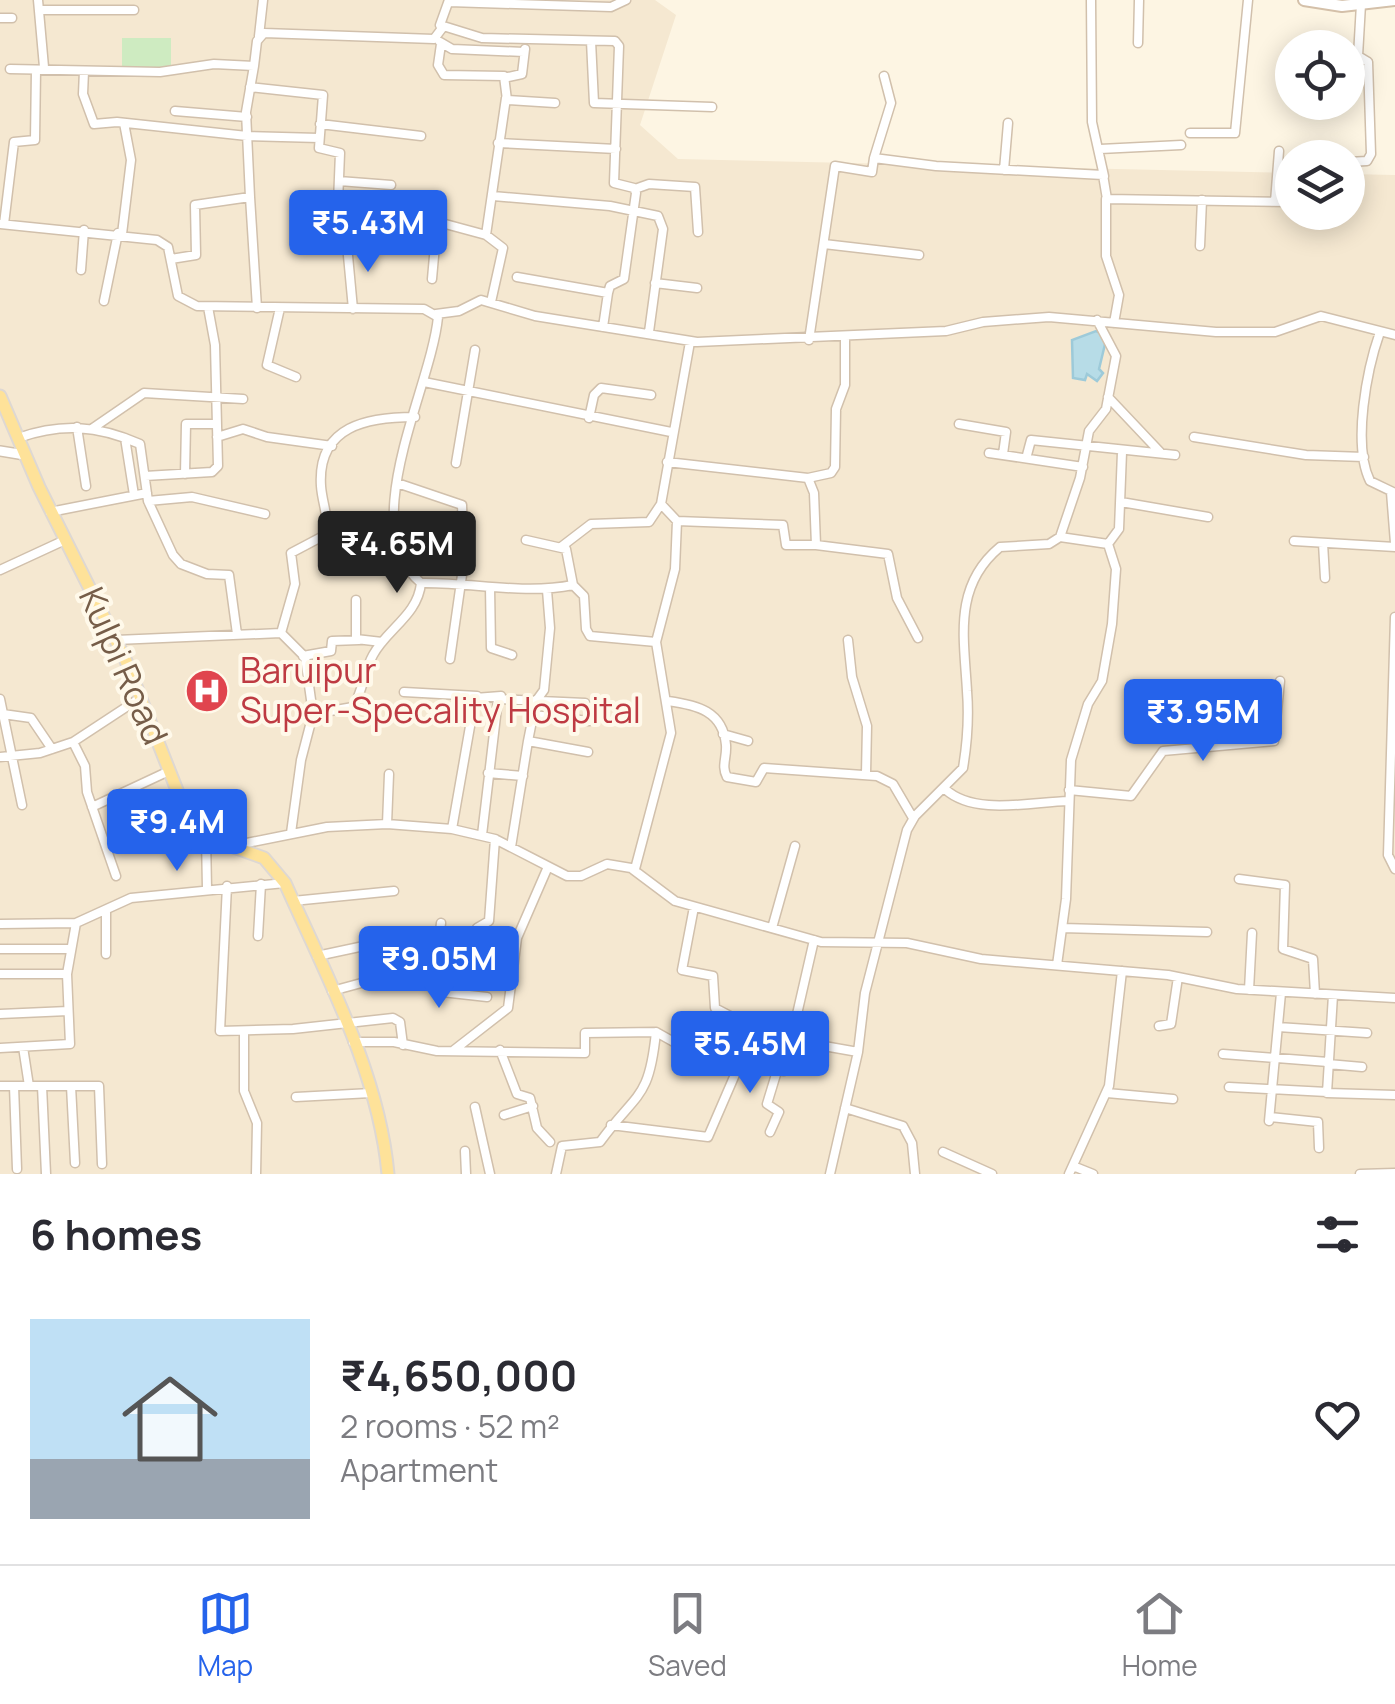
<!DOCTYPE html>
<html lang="en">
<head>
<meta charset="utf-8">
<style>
  body { margin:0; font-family:Manrope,sans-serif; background:#f2f2f3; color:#2b2b33; height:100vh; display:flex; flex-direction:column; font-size:38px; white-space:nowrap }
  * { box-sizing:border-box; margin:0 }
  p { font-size:32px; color:#7c7c81 }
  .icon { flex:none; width:55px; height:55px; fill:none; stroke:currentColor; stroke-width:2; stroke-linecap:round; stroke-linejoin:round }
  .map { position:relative; height:1174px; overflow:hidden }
  .panel { display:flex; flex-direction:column; background:#fff; flex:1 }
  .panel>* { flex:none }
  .controls { position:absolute; left:1275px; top:30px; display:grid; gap:20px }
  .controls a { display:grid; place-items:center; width:90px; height:90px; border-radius:50%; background:#fff; box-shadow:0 5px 25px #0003; font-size:50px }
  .price { position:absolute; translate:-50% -85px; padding:0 22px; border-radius:10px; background:#2563eb; color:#fff; font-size:32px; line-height:65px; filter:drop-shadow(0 2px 5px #0008) }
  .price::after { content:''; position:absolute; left:50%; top:60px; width:30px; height:22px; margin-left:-15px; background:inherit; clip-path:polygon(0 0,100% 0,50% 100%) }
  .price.active { background:#222; color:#fff }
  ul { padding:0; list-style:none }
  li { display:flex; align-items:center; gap:30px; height:250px; padding:0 30px }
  li span { display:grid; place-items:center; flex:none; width:280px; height:200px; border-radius:0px; color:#555 }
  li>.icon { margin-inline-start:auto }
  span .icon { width:120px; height:120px; fill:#fffc; stroke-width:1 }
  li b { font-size:42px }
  h2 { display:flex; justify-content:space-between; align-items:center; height:120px; padding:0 30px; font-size:42px }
  .menu { display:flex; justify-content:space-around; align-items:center; height:140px; border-top:2px solid #e1e1e2; background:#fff; font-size:28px; color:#7c7c81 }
  .menu a { display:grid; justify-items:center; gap:5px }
  .menu .active { color:#2563eb }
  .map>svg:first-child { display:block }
  .residential { fill:#f5e8d1 }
  .park { fill:#ceebc1 }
  .water { fill:#b7dce7; stroke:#9dcad9; stroke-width:2.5 }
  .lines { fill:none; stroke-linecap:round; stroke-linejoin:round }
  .minor-casing { stroke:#d1c0ac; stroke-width:11 }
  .tertiary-casing { stroke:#d1c0ac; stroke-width:12 }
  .secondary-casing { stroke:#d4c0a9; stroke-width:14 }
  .primary-casing { stroke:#ded8d3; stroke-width:15 }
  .minor { stroke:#fff; stroke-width:8 }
  .tertiary { stroke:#fff; stroke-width:9 }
  .secondary { stroke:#fff; stroke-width:10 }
  .primary { stroke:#fee299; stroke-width:11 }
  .labels { text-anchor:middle; stroke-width:8; stroke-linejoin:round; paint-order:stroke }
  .street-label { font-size:35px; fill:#765d48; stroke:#fff9ea }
  .health-label { font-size:35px; fill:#be3a42; stroke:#fff9ea; text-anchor:start }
</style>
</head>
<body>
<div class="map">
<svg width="1395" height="1174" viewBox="0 0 1395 1174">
  <rect width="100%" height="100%" fill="#fdf5e3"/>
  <path class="residential" d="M0,0H655L676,15L640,125L678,159L1292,173V212H1348V174L1395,175V1174H0Z"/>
  <path class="park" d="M122,38H171V69H122Z"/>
  <path class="water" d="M1096,331L1107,336L1099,369L1103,373L1097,381L1087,374L1085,380L1073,378L1072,340Z"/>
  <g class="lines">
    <g class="minor-casing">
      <path id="minor" d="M38,0L44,67
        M449,0L440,25L482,38L615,41L619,46L614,183L634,188L636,193L624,279L610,286L608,293L517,277
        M1091,0L1092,122L1104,176
        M449,2L611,7L626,0
        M39,10H134
        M0,18H12
        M259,36L263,0
        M591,41L594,103L712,107
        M440,42L452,49L524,52
        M1138,43L1139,0
        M441,44L438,65L444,75L504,76L507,100L555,103
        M10,69L160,72L214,64L254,66L257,41L264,33L434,39L443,27
        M84,71L83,94L94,124L117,122L247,136L319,138
        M884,76L891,103L874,158L936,166L1103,175L1107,199L1292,202
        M508,77L522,74L525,49
        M250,87L323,95L319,148L340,153L338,202L347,245H403L406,221L412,215L486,235L503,248L491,302
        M175,111L247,117
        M320,124L421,136
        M1190,133H1235L1248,0
        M498,143L616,149
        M1100,149L1181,145
        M1348,162L1367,161L1371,154L1368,62L1358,56L1361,4
        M1004,170L1008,123
        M339,181L391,185
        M635,189L649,184L695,187L698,232
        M493,196L610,206L658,216L663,229L649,332
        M250,197L257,308
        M1106,199V256L1119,295L1114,323
        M1275,202L1279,151
        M0,224L157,240L168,247L178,296L197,306L424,309L438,317C431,389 354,527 421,583C418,615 387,629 373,655C364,671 363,691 353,707L313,714L301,760L291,833
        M4,224L14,142L35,140L36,70
        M122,234L131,160L124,123
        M486,235L506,98
        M824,244L919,255
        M347,245L353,309
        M1200,246L1202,200
        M171,259L196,255L195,205L250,197L246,112L254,66
        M81,270L84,230
        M432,279L437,222
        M655,283L697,288
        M104,301L118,233
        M280,308L267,365L296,377
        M436,314L459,311L481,300L535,316L697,342L946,331L983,322L1049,317L1216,332H1275L1321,316L1395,335
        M603,327L608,293
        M1380,332C1367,369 1352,444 1370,481L1395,493
        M809,340L835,166L872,172L874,158
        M424,382L671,432
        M1108,397L1160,452
        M589,418L594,395L601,388L651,395
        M959,424L1006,432L1003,454
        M77,427L86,486
        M93,428L144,393L243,399
        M217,437L243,429L267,437L332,446
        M1194,437L1306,455L1364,457
        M18,438C61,423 97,425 140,444L148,501L173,555L181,564L207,574L229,575L237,634
        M125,438L134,495
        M989,453L1083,467
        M1027,455L1031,440L1175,455
        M667,462L808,478L814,493L816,545L888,554L897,598L918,638
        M456,463L475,350
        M185,474L186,424H216
        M145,476L212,472L218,466L215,345L208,307
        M808,478L831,473L835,467L836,409L845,385V338
        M397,483L462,505L464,561L450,659
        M1391,492L1395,543
        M148,501L192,497L265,514
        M1121,502L1208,517
        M50,512L147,493
        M677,521L783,525L786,545H816
        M526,540L566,549L573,585L584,596L586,629L590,636L656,642
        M1294,541L1395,547
        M1323,543L1325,578
        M1108,544L1119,529L1122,452
        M561,547L591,524L649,522L661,504L690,342
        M0,570L65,540
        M421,583C473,582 522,595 573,585
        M490,587L491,648L512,655
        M356,600V639L382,642
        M1395,617L1388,855L1395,869
        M281,633L295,584L291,553L327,534C329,518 322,502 321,486C317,425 369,417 415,417
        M281,633L305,657L313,714
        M116,640L281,633
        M848,640L852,677L867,726L866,774
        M303,656L331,651L332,641L359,640
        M404,692L477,696
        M0,699L22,805
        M668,701C697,705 723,711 726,745C727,758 721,766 727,777L756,782L764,768L877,776L893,784L913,818
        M3,714L31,718L52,749
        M533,715L589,721
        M723,734L748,741
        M528,741L588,752
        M73,742L85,766L87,792L116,876
        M0,757L40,753L73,742L140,698
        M488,773L523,776
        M945,789C974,816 1031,802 1068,801
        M1069,790L1131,796L1163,751L1274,741L1280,681
        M92,807L169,771
        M387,824L389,774
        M452,829L475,698L501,696
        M482,835L498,699L585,703
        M206,837L207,889
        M237,845L327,827L387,824L452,829L495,839L567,876H581L607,864L631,868L675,901L821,942L907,943L981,959L1168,975L1237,989L1395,998
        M107,846L186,813
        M511,847L528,741L536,701L544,690L550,628L547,590
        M635,869L671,733L656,642L675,569L677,521L661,504
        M1239,879L1285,885L1283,949L1313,959L1315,994
        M227,886L220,1031L293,1029L393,1018L400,1022L403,1045
        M293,901L394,891
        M694,907L682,970L713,976L715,1008L736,1019L734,1039L760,1046L755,1066
        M106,912V954
        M0,924L76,923
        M772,928L795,846
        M1062,928L1207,932
        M258,936L261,884
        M0,949H70
        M317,956L392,940
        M439,961L472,959L477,928L489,921L495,839
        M1057,965L1066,899L1071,760L1088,704L1102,681L1112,624L1116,569L1108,544L1060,537
        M437,972L442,992L487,997
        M0,974H67
        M1249,990L1252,933
        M332,991L376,979L435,974L441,923
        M1333,995L1327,1093L1395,1095
        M0,1014L68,1011
        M1159,1026L1171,1024L1178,977
        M1278,1027L1367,1033
        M244,1033V1091L257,1123L256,1174
        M790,1040L858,1052
        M353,1042H394L437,1051L585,1053V1033L656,1032
        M23,1047L29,1086
        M0,1048L70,1044L67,974L76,923L131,898L285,883
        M454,1050L508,1008L517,938L547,869
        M500,1050L517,1094L530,1098L537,1128L550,1142
        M1223,1054L1328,1062
        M1328,1064L1362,1067
        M0,1086H99L102,1164
        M14,1086L17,1169
        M42,1086L46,1174
        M71,1086L75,1163
        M1229,1087L1327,1092
        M1107,1093L1173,1099
        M296,1097L371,1093
        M475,1107L490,1174
        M845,1108L903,1126L912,1143L915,1174
        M504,1115L533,1106
        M1270,1117L1318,1122L1319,1148
        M1269,1121L1281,993
        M611,1125L708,1137L740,1063L784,1071L814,940
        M770,1132L779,1112L767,1104L777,1071
        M465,1151L466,1174
        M943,1152L992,1174
        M1073,1166L1093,1174
        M556,1174L562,1146L600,1142C637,1091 649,1101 656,1032L681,1046L740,1063
        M830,1174L858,1052L865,993L907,830L915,816L963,768C967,744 969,716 967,691C964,637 953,586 1000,547L1049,544L1060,537L1080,478L1089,431L1106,409L1116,356L1097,320
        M1069,1174L1109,1086L1122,971
        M1360,1174L1395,1173"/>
    </g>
    <g class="tertiary-casing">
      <path id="tertiary" d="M0,451L25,455"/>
    </g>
    <g class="secondary-casing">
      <path id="secondary" d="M1304,0L1342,6L1395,0"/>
    </g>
    <g class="primary-casing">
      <path id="primary" d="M0,396L39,487L126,661L186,813L206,837L264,858L285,883C326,975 379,1073 388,1174"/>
    </g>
    <use href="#minor" class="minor"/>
    <use href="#tertiary" class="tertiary"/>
    <use href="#secondary" class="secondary"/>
    <use href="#primary" class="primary"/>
  </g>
  <defs>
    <g id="hospital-disc" transform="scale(2.25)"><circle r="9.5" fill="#e0444e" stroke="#fff9ea"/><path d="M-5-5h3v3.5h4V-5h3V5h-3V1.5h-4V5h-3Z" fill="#fff"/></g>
  </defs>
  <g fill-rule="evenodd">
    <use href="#hospital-disc" x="207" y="691"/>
  </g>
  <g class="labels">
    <g class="street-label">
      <text transform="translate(123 666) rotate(66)" y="12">Kulpi Road</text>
    </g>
    <g class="health-label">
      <text x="240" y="683">Baruipur<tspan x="240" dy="40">Super-Specality Hospital</tspan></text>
    </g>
  </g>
</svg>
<div class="controls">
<a><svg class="icon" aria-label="locate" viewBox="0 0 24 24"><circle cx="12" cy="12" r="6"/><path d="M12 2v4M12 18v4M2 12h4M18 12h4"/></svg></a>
<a><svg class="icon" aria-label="layers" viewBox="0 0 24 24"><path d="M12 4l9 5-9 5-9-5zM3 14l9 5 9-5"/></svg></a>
</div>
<b class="price" style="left:368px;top:275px">₹5.43M</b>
<b class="price active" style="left:397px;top:596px">₹4.65M</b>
<b class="price" style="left:1203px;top:764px">₹3.95M</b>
<b class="price" style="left:177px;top:874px">₹9.4M</b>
<b class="price" style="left:439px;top:1011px">₹9.05M</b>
<b class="price" style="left:750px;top:1096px">₹5.45M</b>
</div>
<section class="panel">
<h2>6 homes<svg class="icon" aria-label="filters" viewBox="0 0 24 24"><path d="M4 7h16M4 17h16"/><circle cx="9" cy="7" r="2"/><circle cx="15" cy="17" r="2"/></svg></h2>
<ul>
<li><span style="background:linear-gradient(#bfe0f5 70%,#9aa5b1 0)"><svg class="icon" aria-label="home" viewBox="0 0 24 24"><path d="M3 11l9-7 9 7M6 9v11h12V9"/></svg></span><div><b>₹4,650,000</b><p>2 rooms · 52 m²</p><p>Apartment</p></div><svg class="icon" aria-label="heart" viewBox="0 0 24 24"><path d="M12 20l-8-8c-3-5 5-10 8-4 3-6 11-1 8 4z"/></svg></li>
</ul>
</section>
<nav class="menu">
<a class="active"><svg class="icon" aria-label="map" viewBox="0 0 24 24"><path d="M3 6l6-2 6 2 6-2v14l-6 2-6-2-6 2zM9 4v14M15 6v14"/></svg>Map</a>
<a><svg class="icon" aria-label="saved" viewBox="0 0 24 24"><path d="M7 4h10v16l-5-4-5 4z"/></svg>Saved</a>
<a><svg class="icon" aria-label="home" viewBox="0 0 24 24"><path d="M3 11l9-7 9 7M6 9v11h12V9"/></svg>Home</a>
</nav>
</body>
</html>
